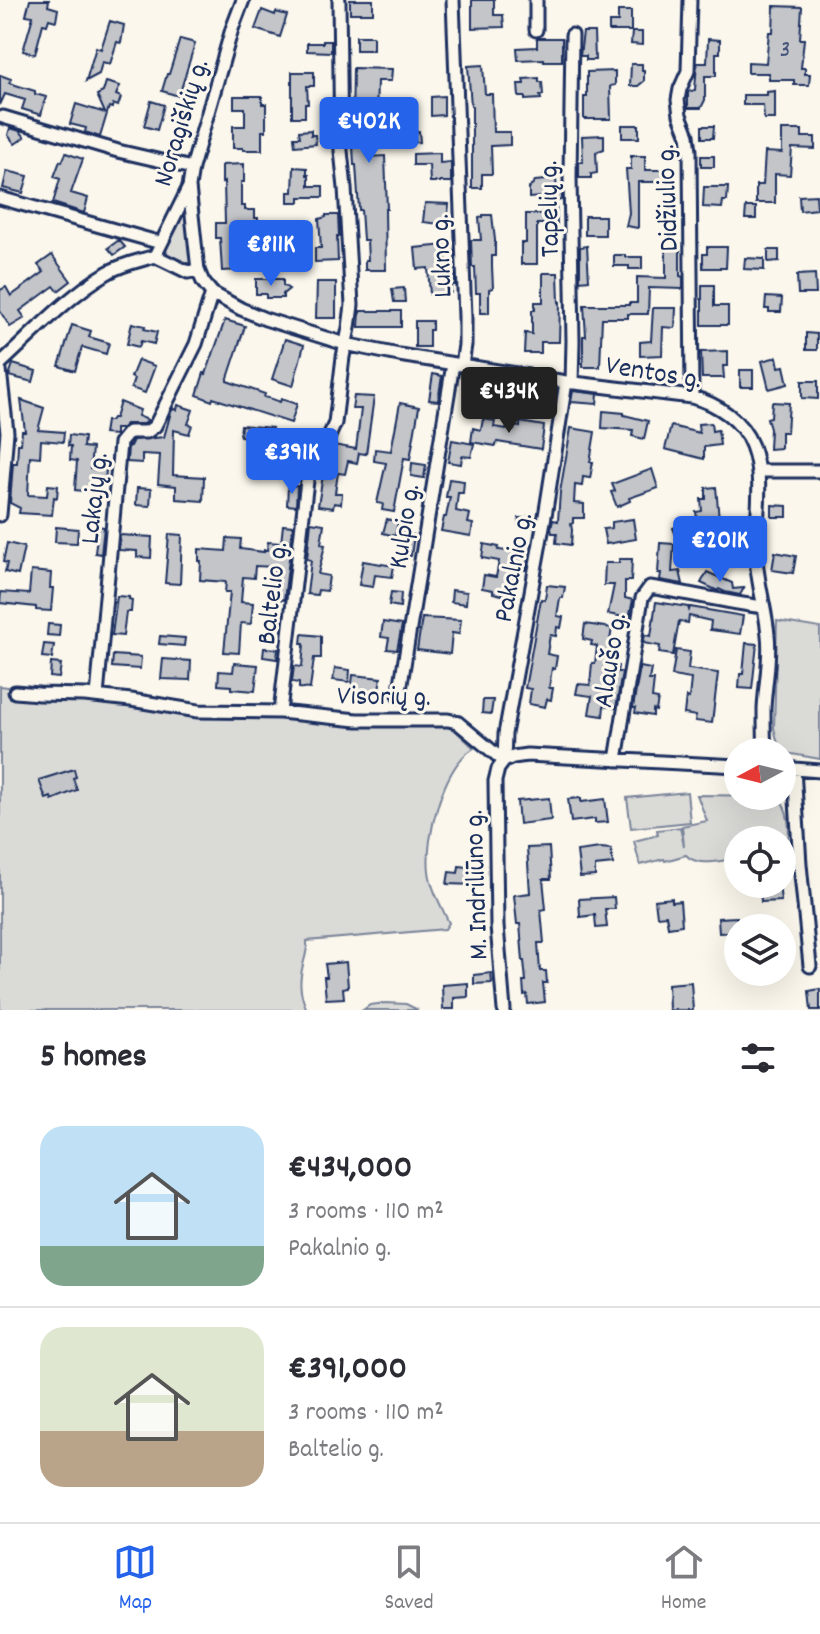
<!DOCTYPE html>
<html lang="en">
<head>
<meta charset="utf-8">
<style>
  body { margin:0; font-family:Dekko,sans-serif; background:#f7f7f7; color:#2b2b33; height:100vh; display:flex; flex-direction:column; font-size:30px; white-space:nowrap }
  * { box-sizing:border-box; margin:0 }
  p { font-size:26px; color:#7c7c81 }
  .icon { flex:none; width:44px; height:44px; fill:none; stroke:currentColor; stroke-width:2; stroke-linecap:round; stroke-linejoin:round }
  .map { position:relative; height:1010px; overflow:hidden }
  .panel { display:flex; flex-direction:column; background:#fff; flex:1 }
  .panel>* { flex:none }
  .needle { width:52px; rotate:263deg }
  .fabs { position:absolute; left:724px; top:738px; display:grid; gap:16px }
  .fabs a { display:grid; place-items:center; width:72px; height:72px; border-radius:50%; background:#fff; box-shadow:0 8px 32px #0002; font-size:40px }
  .price { position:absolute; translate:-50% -68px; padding:0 18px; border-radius:8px; background:#2563eb; color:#fff; font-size:26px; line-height:52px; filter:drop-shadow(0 2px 4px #0008) }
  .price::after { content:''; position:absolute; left:50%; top:48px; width:24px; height:18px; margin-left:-12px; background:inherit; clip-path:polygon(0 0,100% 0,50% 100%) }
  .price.on { background:#222; color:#fff }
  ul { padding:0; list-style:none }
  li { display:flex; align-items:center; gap:24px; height:200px; padding:0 40px }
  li+li { border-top:2px solid #e1e1e2 }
  li span { display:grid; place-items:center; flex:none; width:224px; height:160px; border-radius:24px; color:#555 }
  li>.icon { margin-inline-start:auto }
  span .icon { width:96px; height:96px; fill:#fffc; stroke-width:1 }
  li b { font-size:34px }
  h2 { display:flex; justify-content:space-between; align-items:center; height:96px; padding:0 40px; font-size:34px }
  .menu { display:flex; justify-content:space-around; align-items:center; height:112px; border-top:2px solid #e1e1e2; background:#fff; font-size:22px; color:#7c7c81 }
  .menu a { display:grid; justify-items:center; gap:4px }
  .menu .on { color:#2563eb }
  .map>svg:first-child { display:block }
  .green { fill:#dadad7; stroke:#7a849a; stroke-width:2 }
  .building { fill:#c3c5c9; stroke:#1b2f5e; stroke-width:2 }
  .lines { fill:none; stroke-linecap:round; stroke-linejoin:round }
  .minor-casing { stroke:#1b2f5e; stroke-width:17 }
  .minor { stroke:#fbf7ec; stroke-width:11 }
  .labels { text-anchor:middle; stroke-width:6; stroke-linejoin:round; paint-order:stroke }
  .number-label { font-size:24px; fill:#455479 }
  .street-label { font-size:28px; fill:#1b2f5e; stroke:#fbf7ec }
</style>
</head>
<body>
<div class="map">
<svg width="820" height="1010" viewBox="0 0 820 1010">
  <rect width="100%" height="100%" fill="#fbf7ec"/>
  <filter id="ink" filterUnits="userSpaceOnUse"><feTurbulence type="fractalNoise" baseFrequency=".0125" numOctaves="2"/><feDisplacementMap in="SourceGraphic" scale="16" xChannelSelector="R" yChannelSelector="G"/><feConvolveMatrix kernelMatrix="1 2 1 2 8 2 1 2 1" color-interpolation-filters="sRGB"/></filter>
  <g filter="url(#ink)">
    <path class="green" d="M186,209L194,261L187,266L169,257L166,250L183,212Z
      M777,621L820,628V759L780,752L774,728Z
      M0,686L211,713L373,727L428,724L446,726L456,731L474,748C443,766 425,838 429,871C431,889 442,907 449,923L445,929L307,941C308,954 302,963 301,976C299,988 302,999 307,1010H0Z
      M687,792L690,822L631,828L627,798Z
      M697,795L776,796C790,806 791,834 786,850L782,852V840H738V858C722,860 698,868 686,855L665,861L664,859L640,865L634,841L658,835L657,830L680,827L684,846L682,826L707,821Z
      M386,1003L406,1004L418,1010H363L370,1005Z"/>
    <path class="building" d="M30,0H49L48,6L58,9L56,21L49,19L47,25L43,24L35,54L23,51L33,16L26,15Z
      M350,0H373V13H350Z
      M472,0H494V15H503L504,27L472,28Z
      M774,6L802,7L800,39H804L801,68H805V74H810L809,85H794V80H769V73H748V62L766,63L769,32H773Z
      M262,10L275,15L276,12L287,15L280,37L255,29Z
      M618,11H631V31H609V22H618Z
      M110,21L124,25L121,43L117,42L110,64L102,62L99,74L86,81L96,47L101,49Z
      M583,32H594L595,60H586V56H580Z
      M632,32H642V45L631,44Z
      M356,36H373V50H356Z
      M537,38H562V61H544V59L518,60L517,48L537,47Z
      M180,39L195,43L179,96L162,91L167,74H169Z
      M708,39L720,40V53H716V76H705V100L701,108H688V92L695,90L697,63H707Z
      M323,41H331V52L307,51V43H323Z
      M631,64H642V70H644V81L638,86H630Z
      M483,65L485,94H492L493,132H510V145L491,146L492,174H482V188H472V106H471L468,66Z
      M353,68L392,69L391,81H377L376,118H368L369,157L385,156L387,209H385L386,270H365V260H368L367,240H363L361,210H359L356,165H354L353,145H349V127H352Z
      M615,71V85L610,86L611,119H584V97H587V72Z
      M292,72H314V86H307L308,104H305V117H292Z
      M0,75L11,79L9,83L35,91V94L46,97L41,115L22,109L25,100L5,94L0,105Z
      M539,78V82H542L543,95L540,96L541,99L525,100V97H519L518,84H524L523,79Z
      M106,82L120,86L116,95L121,97L118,106L113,104L112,108L109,107L100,137L85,132L86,128L70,124L76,104L105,113L97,95L103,92Z
      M775,91V119H764L763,105H743V95H767V92Z
      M234,96H262V104H266V131H262V150H243V148H233V126H245V108H234Z
      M444,96V115L431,116V97Z
      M151,101L164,105L157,130L144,126Z
      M622,125H639V138H622Z
      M702,126H714L713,138H702Z
      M10,128L20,131L25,137L15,144L8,135Z
      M311,130V135H315L316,144L295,146L294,137H300L299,131Z
      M782,130H802V137H815V149L792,148L790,175L775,174V203H756V185H763L765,152L782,153Z
      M419,131L420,142L405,143V132Z
      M604,135V149L596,152L597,173L591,174V178H579V162H583L582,136Z
      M66,153L83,159L71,193L88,198L84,213L53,203L60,179L54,177L60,161L62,162Z
      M440,153V163L451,162V182H430L429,165H413V154Z
      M631,156H645V170H666V182H638V228L626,226L629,213L626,169H631Z
      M701,156H714V167H701Z
      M244,164V182H241V206H245V210H255V218H258V238H237L241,270L222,271L220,238H216V223H225L224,182L222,183V165Z
      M294,167L307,168V175H309V186H323V197H300V202H288V192H293Z
      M7,171L28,176L23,193L3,188Z
      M556,179L557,191L562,190V200L556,201L557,224H537V264H521V243H526V214H542L541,197L529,198V188L535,181Z
      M704,187H728L727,201H723L722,208L703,207Z
      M816,195L817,209L800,211L799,196Z
      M425,203L449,204L447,225L423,222Z
      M746,207H756V219H745Z
      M326,215H338L339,236H337L338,261L315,262V248H321L319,219L326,217Z
      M483,215H492L495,240V256H492V266L493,288L489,289V313H480V293H476L475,267H472L471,240H481L479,218L483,217Z
      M585,216H605V235H585Z
      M119,240L125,247L114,255L108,248Z
      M445,245L448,275L455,274V285H451V293L430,295L428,268L417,269L415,248Z
      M587,246L589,280L580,281V247Z
      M707,247H727L726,268H703V254H707Z
      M666,248H680V276L683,277V289L649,288L648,314H628V318H602L600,367H583V336H586L584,305H629V303H637V277L666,278Z
      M768,250H779V261L768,262Z
      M52,255L71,281L58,291L54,286L20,311L25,318L10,327L0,311V290L6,287L11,296L44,272L38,265Z
      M614,255H625V257H642V269H629V266H614Z
      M745,258L764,259V270L744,269Z
      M543,273H558L559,302H560L559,342H541V353H524L525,333L532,334V310H535V302H543Z
      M815,274L816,294H798L797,275Z
      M256,279H283V285L289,289L283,294V298H266V294H256Z
      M317,282H336V318H316Z
      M702,285H714V306H728V325H702Z
      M404,288L405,302H394L392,289Z
      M766,297L782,298L781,312H769V309H765Z
      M653,308H676L675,328L663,327L662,355L640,356V342L651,341Z
      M360,311H401V327H359Z
      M225,320L245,326L227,381L265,394L264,397L272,399L280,402L281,399L297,404L291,423L213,398L212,401L197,395L204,373L206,374Z
      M415,321H432V330H429V347H415Z
      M132,323L145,326L144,329L157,332L154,344L141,341L139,347L127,344Z
      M72,325L91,331L89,337L109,343L106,354L82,347L75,371L59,366Z
      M806,333L817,334V350H806Z
      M285,339L304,345L293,386L272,379Z
      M728,351V366H723L724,378H702L701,352Z
      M777,357L779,367L784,366L788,384L769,389L762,361Z
      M138,360L155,366L145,393L131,388L134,379L131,377Z
      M13,364L36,371L33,382L9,376Z
      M740,370H753V387H740Z
      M433,374L442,376L438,401L429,400Z
      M802,381H818V399L802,398Z
      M515,388L552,394L550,404L544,403V409L518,404L519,398L513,397Z
      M573,391L598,394L597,404L571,402Z
      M354,396L374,397L366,454L359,453L357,463L348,461L345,474L338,473L335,493H342L341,504L334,503L333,508L318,506L322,481L328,458H330L333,447L334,445L356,449L361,409H352Z
      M21,400L44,408L38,430L64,432L63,442L41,440L40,457L30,456L28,495L47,496L48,485L58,486L57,498L54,497L52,515L19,513L20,508L10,503L13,463H17L18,444H21L22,431H25Z
      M120,402L140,410L138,416L148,420L144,424H126L121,429H115V435L104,434L106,421H110L112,418H115Z
      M772,402L789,403L787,432H781V448L769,449L770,429L767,418L771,417Z
      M400,403L419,407L410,459L404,458L394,512L382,510L383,504L377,503L386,463L374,461L375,449L391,451Z
      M178,405L193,410L188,424L192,425L189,434L174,430L173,475L204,477L203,501L176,499V486L158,484L160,455L142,454V463L127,462L128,446H130L133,440L164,437L171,412L173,409L177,410Z
      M603,411L624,413V415L648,421L644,439L632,436L633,430L602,428Z
      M483,419L495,421L494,427L514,430V426L520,427V422L544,426L541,449L497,442L496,446L471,442L473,428L481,430Z
      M711,423L712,431L718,430L720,445L704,447V459L665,449L671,426L699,433L698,424Z
      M241,425L272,428L270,441L240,436Z
      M571,428L595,432L590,462H593L590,478L583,477L582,486L575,485L574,503L584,504V518H573V523L571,524L572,530L571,545L556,543L557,533H552L551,529L553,520L558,521L560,492Z
      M69,435L84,437L83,447L92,448L90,469L106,470L105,483L93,482V492L75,490L77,461L70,460L71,446H68Z
      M452,440L474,444L471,457L462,456L461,464L448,462Z
      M412,463L426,465L424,478L411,476Z
      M652,469L658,488L629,498L630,501L617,507L611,492L615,491L612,484Z
      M449,479L464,481L463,493H458L456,511L470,514L468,523L473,524L471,536L441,531L444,517H446L450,497H446Z
      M288,486H297L296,506L287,505Z
      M716,487L721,540L724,539L725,559L707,562L703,535L680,545L673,528L697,518L696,512L702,511L701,499H706V488Z
      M137,488L151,489L150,506L136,505Z
      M772,505L787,506V517H772Z
      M740,514H749L748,535H741Z
      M528,516L536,517L534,527L518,525L519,518H528Z
      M387,519L398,522L395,536L383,533Z
      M633,519L636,539L606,544L603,529L612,528V522Z
      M311,522L324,524L321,544L325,545L318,574L329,576L327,591L318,590L317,595L307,594L311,560L307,559Z
      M283,525L293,526L284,600L269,598L270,584L273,585L275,567L255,566L254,578L243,577L241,602L253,603L251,624L241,623L239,653L224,652L230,592H225L226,582L200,580L201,561H199V549L226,551L227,538L241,539L240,549L264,552V550H267L268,542L281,543Z
      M98,526L104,527L101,554L95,553Z
      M56,527L78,529L77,543L55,542Z
      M398,532L414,535L411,556L402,555L404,542L397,540Z
      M169,534L182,535L180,584L165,583Z
      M120,535L152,537L151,558L137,557V551L119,550Z
      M7,543L24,547L18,575L5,572L7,563L3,562Z
      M660,543L674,544L672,572L680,571L683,584L660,580L661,573H658Z
      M484,544L499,547L498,550L525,553L524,558L528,561L526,570L513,568L509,593L503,592L502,595L493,593V590L482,588L484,575L496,577L499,561L482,558Z
      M775,552L796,556L793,573L772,570Z
      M619,559H632L631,581H625V598L633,600L629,618L608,614L614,585H604L605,563H619Z
      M363,561L394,566L392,577L375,575L373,587L359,585Z
      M31,571L51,573L50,588H53L51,611L36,610V607L0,603L1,592L29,594Z
      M707,572L732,583L733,589L744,588L740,595L725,592L719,589L718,591L701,583Z
      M547,585L565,587L563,598H560L557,616L563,617L561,628L557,627L556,636L550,635L547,654L557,656L555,669L552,668L549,688H553L551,700L547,699L545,707L529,704L531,689L525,688L541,599L545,600Z
      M452,590L467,592L466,604L451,602Z
      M391,592L401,593L400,607L389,605Z
      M117,596L129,597V599L132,600L131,612H126L123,636L112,635Z
      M656,602L688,607L689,610L690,607L743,616L740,634L710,630L711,621L689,616L688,623L679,621L673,655L659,653L660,646L643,643L645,635L651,636Z
      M422,618L461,620L459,634L452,633L450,654L417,650Z
      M383,622L402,625L397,650L387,649L389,638L381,637Z
      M48,624L60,625L59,636L47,635Z
      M585,624L612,628L607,659L614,660V665L618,666L617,672H622L616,708L604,706L603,716L589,714L592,696L576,694L578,684L590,685L592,663H595L597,646L591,645L592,641L583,639Z
      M302,634L321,636V658H314L310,689L299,688V683L292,682L294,666L302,667L304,644H301Z
      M160,636L185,638L184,646L159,644Z
      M746,643L757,644L752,689L739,688L740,674H743Z
      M44,644L54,645L52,658L42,657Z
      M264,648L278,649L277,659L263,657Z
      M676,650L690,652L688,669L718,673L712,723L695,721L696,716L684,714L686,697L689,698L691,679L672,676Z
      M113,655L141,657L140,669L112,667Z
      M163,659L191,661L190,680L161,679Z
      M51,663L61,664L59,678L50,677Z
      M234,663L258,665L255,691L231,689V686L218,685L219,671L233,672Z
      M640,667L651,669L649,680H654L652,698L658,699L656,711L653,710V716L635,713L636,708H633Z
      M335,668L350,670L349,682L333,680Z
      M353,675L381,678L378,694L351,692Z
      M483,700H493L491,714L482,713Z
      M74,769L76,777L73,778L77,790L52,800L51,797L46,799L39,780Z
      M549,798L551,820L519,824L517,801Z
      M581,798V802L605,799L608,822L595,823V819L571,822L568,799Z
      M549,847L551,879H543L546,909L541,910L544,943H538L540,971H546L547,983H543L545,1002L528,1004L527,994L524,995L523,981H526L524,961H523L520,924H517L514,895L530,893L527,848Z
      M600,848L611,849L613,864L595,866V876L580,877L577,851Z
      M459,866L477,868L475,885L447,884L449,872L458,873Z
      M770,884H779L781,901L761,902L760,885Z
      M614,897L615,909H605L607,927L596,928L595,915L580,917L579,899Z
      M672,898V902L680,901L682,925L668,927L666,915L657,916L655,900Z
      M737,917L738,932L719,933L718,918Z
      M346,962L348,987L343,988L344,998L326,999L324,977H327L325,964Z
      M491,973L492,983L474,984V975Z
      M691,982L693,1010H669L668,984Z
      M468,983V997L454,998V1009H443L442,985Z
      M820,989V1010H811L809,991Z"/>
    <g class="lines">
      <g class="minor-casing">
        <path id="minor" d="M453,0L465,317V345L462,365
          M690,0L688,71L680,89L678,100L680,115L688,135L690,151L692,397
          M536,30V0
          M572,35L570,177L573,341L572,383
          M3,117L118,151L192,168
          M189,187L198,270L203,282L212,293L241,309L265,319L345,344L399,355L566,382L692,397C718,404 742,420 752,446C765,481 755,520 756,556C757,583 766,609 768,635C771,659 765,684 764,709C764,723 764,738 765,752
          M0,198L161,243
          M155,256L188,272L198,270
          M0,364C34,333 67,297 107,273C121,264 139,261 155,256L189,187L192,168L232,29L243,0
          M0,370L7,432L0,515
          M758,471H820
          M15,692L39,694L85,695L131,700L198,711L280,712L357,720H448L457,722L504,761
          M97,696L120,443L129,432H147L155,426L196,344L212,293
          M399,696L453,364
          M280,712L308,472L314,455L327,441L335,423L343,357L349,328L352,305L345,188L341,151L339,0
          M616,760L642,598L650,587C688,593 725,602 763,607
          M504,761L513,757L527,755L738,766
          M782,768L820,771
          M794,769L800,864L810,966
          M504,1010L497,926L495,781L498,769L504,761L505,734L546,510L566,382"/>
      </g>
      <use href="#minor" class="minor"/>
    </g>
  </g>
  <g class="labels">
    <g class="number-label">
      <text x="785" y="56">3</text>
    </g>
    <g class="street-label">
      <text transform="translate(179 122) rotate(-73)" y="10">Noragiškių g.</text>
      <text transform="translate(665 198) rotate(-92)" y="10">Didžiulio g.</text>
      <text transform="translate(547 209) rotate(-91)" y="10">Tapelių g.</text>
      <text transform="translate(439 256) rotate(-92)" y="10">Lukno g.</text>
      <text transform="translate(654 370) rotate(9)" y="10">Ventos g.</text>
      <text transform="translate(92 498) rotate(-84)" y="10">Lakajų g.</text>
      <text transform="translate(402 526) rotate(-81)" y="10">Kulpio g.</text>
      <text transform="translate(511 567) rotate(-79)" y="10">Pakalnio g.</text>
      <text transform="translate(270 593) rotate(-83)" y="10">Baltelio g.</text>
      <text transform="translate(608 660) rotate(-81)" y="10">Alaušo g.</text>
      <text transform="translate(384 694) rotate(1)" y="10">Visorių g.</text>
      <text transform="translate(474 885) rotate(-92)" y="10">M. Indriliūno g.</text>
    </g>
  </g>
</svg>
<div class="fabs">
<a><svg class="needle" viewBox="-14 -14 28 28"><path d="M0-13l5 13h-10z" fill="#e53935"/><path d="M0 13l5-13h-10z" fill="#7c7c81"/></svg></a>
<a><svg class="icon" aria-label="locate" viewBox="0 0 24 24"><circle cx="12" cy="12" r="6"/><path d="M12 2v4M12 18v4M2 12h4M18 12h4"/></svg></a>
<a><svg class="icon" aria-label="layers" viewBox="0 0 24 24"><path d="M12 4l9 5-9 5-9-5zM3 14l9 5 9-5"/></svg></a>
</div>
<b class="price" style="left:369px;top:165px">€402K</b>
<b class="price" style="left:271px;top:288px">€811K</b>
<b class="price on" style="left:509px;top:435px">€434K</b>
<b class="price" style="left:292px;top:496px">€391K</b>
<b class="price" style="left:720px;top:584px">€201K</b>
</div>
<section class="panel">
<h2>5 homes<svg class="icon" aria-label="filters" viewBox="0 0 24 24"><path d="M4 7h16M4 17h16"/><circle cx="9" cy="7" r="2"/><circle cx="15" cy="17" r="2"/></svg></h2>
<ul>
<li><span style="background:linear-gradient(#bfe0f5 75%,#7fa58c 0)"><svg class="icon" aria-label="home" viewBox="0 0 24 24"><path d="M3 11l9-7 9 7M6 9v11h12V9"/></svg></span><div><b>€434,000</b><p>3 rooms · 110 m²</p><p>Pakalnio g.</p></div></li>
<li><span style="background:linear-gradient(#dfe7d0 65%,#b9a48a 0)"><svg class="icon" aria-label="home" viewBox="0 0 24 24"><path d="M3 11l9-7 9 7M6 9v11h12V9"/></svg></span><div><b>€391,000</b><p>3 rooms · 110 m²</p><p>Baltelio g.</p></div></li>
</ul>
</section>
<nav class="menu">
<a class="on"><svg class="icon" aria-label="map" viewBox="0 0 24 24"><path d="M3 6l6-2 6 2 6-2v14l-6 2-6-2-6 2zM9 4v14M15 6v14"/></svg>Map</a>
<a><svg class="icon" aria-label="saved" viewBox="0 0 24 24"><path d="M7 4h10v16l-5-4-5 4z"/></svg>Saved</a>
<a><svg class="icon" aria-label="home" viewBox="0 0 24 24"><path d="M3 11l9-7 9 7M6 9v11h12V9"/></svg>Home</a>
</nav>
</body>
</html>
